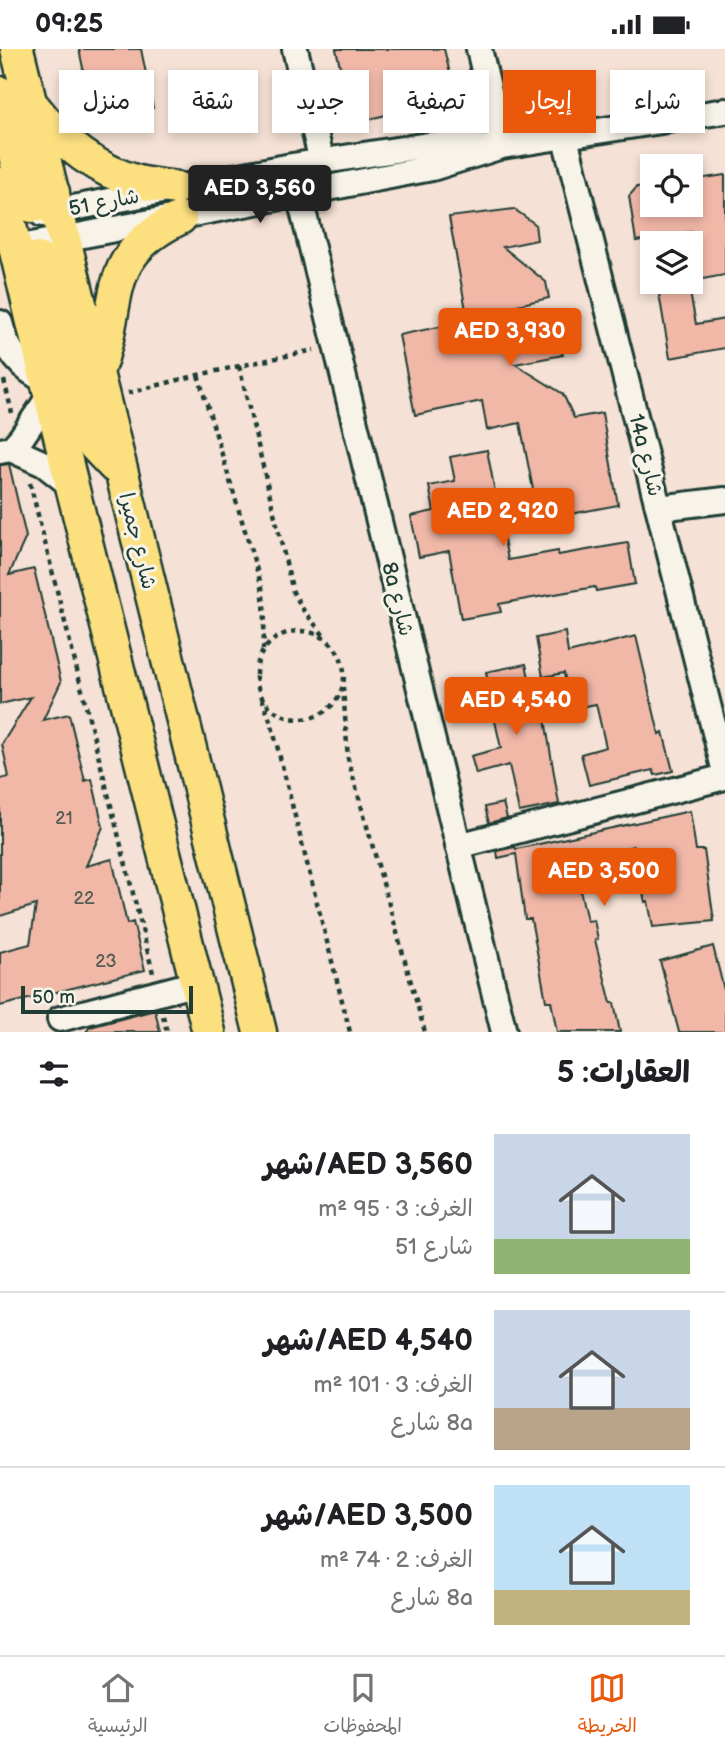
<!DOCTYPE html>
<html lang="ar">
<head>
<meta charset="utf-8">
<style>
  body { margin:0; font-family:"Balsamiq Sans","Playpen Sans Arabic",sans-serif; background:#f2f2f2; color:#202124; direction:rtl; height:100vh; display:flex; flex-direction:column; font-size:26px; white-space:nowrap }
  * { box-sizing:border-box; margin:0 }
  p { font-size:23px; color:#757577 }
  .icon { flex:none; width:38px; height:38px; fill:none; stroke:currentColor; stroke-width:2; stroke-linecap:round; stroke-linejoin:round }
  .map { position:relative; height:983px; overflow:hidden; direction:ltr }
  .drawer { display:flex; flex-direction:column; background:#fff; flex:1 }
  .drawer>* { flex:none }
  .hud { position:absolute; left:21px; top:21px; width:684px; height:63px; direction:rtl; display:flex; gap:14px }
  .controls { position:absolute; left:640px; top:105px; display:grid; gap:14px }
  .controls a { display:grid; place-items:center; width:63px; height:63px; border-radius:0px; background:#fff; box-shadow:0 4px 10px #0003; font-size:35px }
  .scale { position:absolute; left:21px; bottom:18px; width:172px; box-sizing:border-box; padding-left:7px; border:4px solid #1f3d34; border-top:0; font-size:19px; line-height:24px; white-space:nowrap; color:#1f3d34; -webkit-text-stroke:5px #f7f3e8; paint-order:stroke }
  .price { position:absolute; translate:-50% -60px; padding:0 16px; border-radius:7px; background:#ea580c; color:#fff; font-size:23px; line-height:46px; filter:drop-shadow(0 2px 4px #0008) }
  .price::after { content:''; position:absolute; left:50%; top:42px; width:21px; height:16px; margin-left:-10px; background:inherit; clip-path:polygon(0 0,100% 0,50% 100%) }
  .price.active { background:#222; color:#fff }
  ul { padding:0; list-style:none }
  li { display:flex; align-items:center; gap:21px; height:175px; padding:0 35px }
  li+li { border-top:2px solid #e0e0e0 }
  li span { display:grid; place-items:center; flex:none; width:196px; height:140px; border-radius:0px; color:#555 }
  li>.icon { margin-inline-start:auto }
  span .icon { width:84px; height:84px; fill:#fffc; stroke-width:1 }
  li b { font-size:30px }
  h2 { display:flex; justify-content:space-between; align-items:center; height:84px; padding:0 35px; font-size:30px }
  .pill { padding:0 24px; border-radius:0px; background:#fff; box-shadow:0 4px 10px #0003; font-size:24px; line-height:63px }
  .pill.active { background:#ea580c; color:#fff }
  .status { display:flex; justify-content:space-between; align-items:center; height:49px; padding:0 35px; background:#fff; direction:ltr }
  .status svg { height:19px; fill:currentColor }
  .menu { display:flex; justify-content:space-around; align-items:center; height:98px; border-top:2px solid #e0e0e0; background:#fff; font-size:19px; color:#757577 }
  .menu a { display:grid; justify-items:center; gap:4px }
  .menu .active { color:#ea580c }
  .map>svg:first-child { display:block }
  .building { fill:#f1b8a8; stroke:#1f3d34; stroke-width:2 }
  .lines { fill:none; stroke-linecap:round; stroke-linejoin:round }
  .minor-casing { stroke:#1f3d34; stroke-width:30 }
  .major-casing { stroke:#1f3d34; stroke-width:37 }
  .path { stroke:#1f3d34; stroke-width:4.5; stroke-dasharray:5 5; stroke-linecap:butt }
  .minor { stroke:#f7f3e8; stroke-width:24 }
  .major { stroke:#fce080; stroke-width:32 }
  .labels { text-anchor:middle; stroke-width:6; stroke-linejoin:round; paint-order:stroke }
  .number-label { font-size:18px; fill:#545c51 }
  .street-label { font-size:21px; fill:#1f3d34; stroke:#f7f3e8 }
</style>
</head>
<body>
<div class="status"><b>09:25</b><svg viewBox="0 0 49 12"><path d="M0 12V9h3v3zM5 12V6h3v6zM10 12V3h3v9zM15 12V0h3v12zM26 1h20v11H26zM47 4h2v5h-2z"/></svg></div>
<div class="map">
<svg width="725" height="983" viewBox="0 0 725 983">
  <rect width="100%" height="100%" fill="#f5e1d5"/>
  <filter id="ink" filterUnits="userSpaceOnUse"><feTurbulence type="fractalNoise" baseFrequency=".0143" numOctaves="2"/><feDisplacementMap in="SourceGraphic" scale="14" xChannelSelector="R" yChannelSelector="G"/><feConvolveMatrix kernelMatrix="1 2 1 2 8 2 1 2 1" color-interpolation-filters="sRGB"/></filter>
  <g filter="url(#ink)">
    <path class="building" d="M79,0H141L153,59L94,72Z
      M336,0H444L456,49L353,74Z
      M725,126V226L691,232V183L636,192L629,147L637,138L653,136V156H691V131Z
      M514,160L535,175L537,191L503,198L546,233L549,249L517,256L556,291L563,306L515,315L563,345L574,369L602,364L618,456L539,471L520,374L487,381L482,352L415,366L399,286L468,272L449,168Z
      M657,233H688L696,275L725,270V299L670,309Z
      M487,401L508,511L558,502V506L628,494L635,535L596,542L595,538L499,555L501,563L461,570L449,502L419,508L411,467L434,462L429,437L455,432L450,408Z
      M9,415L26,488L9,526L34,520L61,633L43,671L69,665L85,732L92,730L103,778L86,817L112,810L127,875L133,873L145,921L0,957V903L30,895L36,856L0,867V730L9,728L2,695L31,648L0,655V416Z
      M565,583L568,604L636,587L659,685L663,683L673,722L655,726L653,721L589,736L581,705L606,698L596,655L570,660L564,624L543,628L536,589Z
      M526,615L537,666L544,664L559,755L519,763L509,716L476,725L471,707L501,699L493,663L461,672L456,654L490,645L486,623Z
      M503,754L507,769L489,774L485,758Z
      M690,762L696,801H704L714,872L653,878L648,852L645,853L633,797L574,814L587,872L594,871L598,890L595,891L611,954H614L620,983H557L551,952H546L531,870H525L516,805L498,809L497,802L515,798L516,800Z
      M713,897L725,945V983H679L660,912Z
      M155,961L160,983H86L90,978Z"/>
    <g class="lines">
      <g class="minor-casing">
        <path id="minor" d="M295,0L322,113
          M479,0L502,97
          M565,89L725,723
          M292,117L504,983
          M42,165L292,117L428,96L448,95L485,99
          M16,199L432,119L502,97L725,62
          M0,274C7,303 21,320 47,332
          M11,400L44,415L72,437
          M0,402L11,400L21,389L51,345
          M659,459L725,451
          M458,797L725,728
          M60,970L197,934"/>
      </g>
      <g class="major-casing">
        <path id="major" d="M17,0L260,983
          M0,44L26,152L32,157L45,155L53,143
          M33,57C60,92 95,121 138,133C150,136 164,137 176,139
          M0,135L72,437L209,983
          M22,223L30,210C38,209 42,210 47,218L87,381L95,397L114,417
          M97,323C124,254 98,208 180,169"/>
      </g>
      <path class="path" d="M239,317L293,543L304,562L325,588
        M198,326L262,538L265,565L263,601
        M4,331L12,364
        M128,344L198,326L314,301
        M30,434L153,924
        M256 626a44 44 0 1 1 88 0a44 44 0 1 1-88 0Z
        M343,638L348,710L425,983
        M262,649L272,677L350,983
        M163,967L167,983"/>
      <use href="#minor" class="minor"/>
      <use href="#major" class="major"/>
    </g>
  </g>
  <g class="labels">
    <g class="number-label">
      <text x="64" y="775">21</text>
      <text x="84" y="855">22</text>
      <text x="106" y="918">23</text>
    </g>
    <g class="street-label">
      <text transform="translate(104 153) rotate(-11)" y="7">شارع 51</text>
      <text transform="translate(646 406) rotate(76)" y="7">14a شارع</text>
      <text transform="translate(138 492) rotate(76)" y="7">شارع جميرا</text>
      <text transform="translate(398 550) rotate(76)" y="7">8a شارع</text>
    </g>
  </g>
</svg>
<div class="controls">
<a><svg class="icon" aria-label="locate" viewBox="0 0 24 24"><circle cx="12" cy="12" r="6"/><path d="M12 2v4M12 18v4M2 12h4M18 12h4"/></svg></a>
<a><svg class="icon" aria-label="layers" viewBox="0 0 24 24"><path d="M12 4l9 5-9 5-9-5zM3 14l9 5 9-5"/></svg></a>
</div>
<div class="scale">50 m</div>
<b class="price active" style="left:260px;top:176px">AED 3,560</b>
<b class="price" style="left:510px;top:319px">AED 3,930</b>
<b class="price" style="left:503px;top:499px">AED 2,920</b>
<b class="price" style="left:516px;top:688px">AED 4,540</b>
<b class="price" style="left:604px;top:859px">AED 3,500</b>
<div class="hud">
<a class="pill">شراء</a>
<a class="pill active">إيجار</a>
<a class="pill">تصفية</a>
<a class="pill">جديد</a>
<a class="pill">شقة</a>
<a class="pill">منزل</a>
</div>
</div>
<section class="drawer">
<h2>العقارات: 5<svg class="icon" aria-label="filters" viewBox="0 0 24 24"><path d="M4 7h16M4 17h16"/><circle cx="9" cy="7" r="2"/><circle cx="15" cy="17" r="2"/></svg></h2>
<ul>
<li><span style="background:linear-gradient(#c9d6e8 75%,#8fb573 0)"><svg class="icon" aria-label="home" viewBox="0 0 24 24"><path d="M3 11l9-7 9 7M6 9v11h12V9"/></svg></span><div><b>AED 3,560/شهر</b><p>الغرف: 3 · 95 m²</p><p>شارع 51</p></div></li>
<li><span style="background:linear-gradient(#c9d6e8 70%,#b9a48a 0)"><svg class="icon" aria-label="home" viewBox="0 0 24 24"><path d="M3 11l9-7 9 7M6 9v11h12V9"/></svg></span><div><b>AED 4,540/شهر</b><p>الغرف: 3 · 101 m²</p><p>8a شارع</p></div></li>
<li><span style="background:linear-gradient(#bfe0f5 75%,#c2b280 0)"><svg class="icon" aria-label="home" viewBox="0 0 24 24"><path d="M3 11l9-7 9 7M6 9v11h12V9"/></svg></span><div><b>AED 3,500/شهر</b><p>الغرف: 2 · 74 m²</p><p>8a شارع</p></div></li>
</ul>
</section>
<nav class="menu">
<a class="active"><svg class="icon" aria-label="map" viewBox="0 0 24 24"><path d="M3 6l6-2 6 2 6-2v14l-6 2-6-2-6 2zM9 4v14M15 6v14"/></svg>الخريطة</a>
<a><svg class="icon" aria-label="saved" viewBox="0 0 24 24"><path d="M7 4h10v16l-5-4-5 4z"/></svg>المحفوظات</a>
<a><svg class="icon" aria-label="home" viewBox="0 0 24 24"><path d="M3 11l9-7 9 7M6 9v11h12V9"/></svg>الرئيسية</a>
</nav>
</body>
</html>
